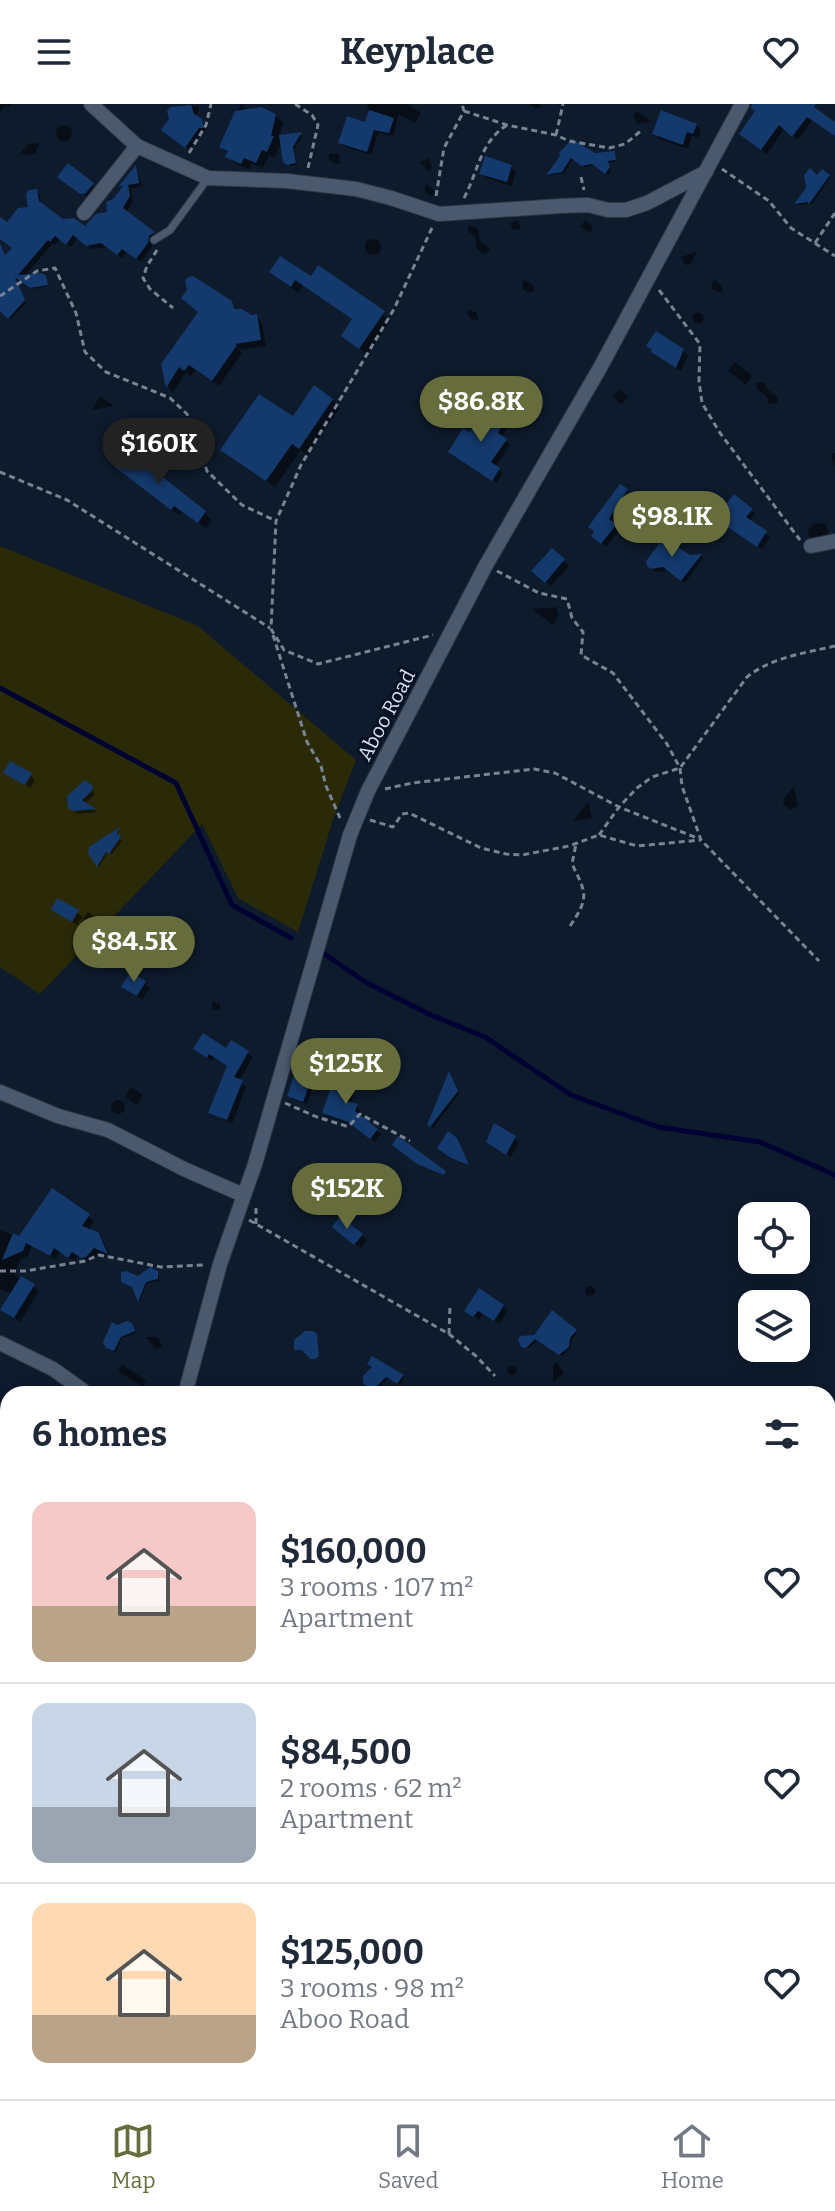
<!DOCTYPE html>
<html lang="en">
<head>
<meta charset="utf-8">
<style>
  body { margin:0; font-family:Bitter,serif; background:#f6f6f7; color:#1f2937; height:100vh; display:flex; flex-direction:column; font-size:30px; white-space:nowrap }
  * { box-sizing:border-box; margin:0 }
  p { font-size:26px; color:#747a83 }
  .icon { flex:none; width:44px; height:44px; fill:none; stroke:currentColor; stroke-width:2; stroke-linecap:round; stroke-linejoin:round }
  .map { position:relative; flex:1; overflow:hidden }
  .side { position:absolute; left:0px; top:1282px; width:836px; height:714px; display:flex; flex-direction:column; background:#fff; border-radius:24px 24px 0 0; box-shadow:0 4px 20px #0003 }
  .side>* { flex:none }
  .fabs { position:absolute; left:738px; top:1098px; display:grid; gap:16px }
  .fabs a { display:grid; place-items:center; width:72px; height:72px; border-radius:16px; background:#fff; box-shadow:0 4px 20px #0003; font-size:40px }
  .price { position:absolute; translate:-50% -68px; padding:0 18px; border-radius:28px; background:#676c3c; color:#fff; font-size:26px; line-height:52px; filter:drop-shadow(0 2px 4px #0008) }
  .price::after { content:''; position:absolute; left:50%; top:48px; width:24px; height:18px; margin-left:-12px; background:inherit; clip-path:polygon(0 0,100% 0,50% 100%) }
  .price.current { background:#222; color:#fff }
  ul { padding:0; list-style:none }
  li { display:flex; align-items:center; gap:24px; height:200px; padding:0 32px }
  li+li { border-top:2px solid #e0e1e3 }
  li span { display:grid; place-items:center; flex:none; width:224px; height:160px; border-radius:16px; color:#555 }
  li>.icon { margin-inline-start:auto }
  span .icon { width:96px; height:96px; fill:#fffc; stroke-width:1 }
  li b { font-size:34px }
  h2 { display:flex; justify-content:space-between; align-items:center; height:96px; padding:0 32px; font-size:34px }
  header { display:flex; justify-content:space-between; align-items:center; height:104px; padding:0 32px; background:#fff; font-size:36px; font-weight:700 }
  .tab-bar { display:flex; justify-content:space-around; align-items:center; height:112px; border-top:2px solid #e0e1e3; background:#fff; font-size:22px; color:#747a83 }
  .tab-bar a { display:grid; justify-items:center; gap:4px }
  .tab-bar .current { color:#676c3c }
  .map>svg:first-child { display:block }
  .green { fill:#2b2a08 }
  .shadow { fill:#0007 }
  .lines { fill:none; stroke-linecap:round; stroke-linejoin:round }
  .stream { stroke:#000231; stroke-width:5 }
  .building { fill:#14396c }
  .lane-casing { stroke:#303644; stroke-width:9 }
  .street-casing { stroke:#303644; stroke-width:16 }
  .path { stroke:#788393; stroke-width:3; stroke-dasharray:6 4; stroke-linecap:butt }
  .lane { stroke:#4a596e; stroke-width:7 }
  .street { stroke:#4a596e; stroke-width:14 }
  .labels { text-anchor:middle; stroke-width:6; stroke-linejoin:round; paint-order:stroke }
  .street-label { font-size:20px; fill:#d9e2ef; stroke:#061223 }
</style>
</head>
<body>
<header><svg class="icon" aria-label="menu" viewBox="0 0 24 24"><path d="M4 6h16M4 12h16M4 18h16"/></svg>Keyplace<svg class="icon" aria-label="heart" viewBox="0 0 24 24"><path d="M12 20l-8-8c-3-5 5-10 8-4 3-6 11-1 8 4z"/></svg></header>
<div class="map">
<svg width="835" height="1995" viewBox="0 0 835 1995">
  <rect width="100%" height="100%" fill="#0e1b2d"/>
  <path class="green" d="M0,442L198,522L356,656L333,716L298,828L238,794L202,720L40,890L0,863Z"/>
  <path class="shadow" d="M0,0H12L9,3L6,1L0,8Z
    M241,0L247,6L275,11L283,19L279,33L303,32L294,45L297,61L291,62L285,57L282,37L274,54L269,51L263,64L251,59L249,66L235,59L228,52L229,50L222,42Z
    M367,0H407L421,9L415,19L399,10L393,32L378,29L371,51L345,43L341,39L370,22Z
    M529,0H540L541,4H535Z
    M773,0H805L835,20V32L812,16L798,36L785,24L767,50L746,34Z
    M197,2L200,5L195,13L205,21L206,27L202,28L190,46L167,29L171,5Z
    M637,7L652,17H653L637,20L633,11Z
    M696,21L701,26L698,34L692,32L688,45L660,35L655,30Z
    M56 29a8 8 0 1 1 16 0a8 8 0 1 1-16 0Z
    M572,38L595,51L615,49L617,57L609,59L611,66L608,71L596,61L585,63L574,54L564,69L550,71Z
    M40,39L35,50L19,51L28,40Z
    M331,49L339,50L340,60L332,59L328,52Z
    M429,54L432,63L429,68L420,58Z
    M68,62L97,86L90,94L65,77Z
    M511,63L516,68L512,82L486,74L481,69Z
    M136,64L142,82L131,85L133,97L126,109L157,133L152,137V143L141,158L127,147L122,154L107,143L92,145L78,134L71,143L60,135L55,141L53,139L24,173L47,176L48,182L33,185L22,175L20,181L0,184V161L14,144L0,134V115L8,121L30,105L36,87L40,91L42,102L63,117L85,124L110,110L124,85L121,83Z
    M822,68L830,74L812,100L797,101Z
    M427,80L434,86L435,92L428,91L424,84Z
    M585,116L592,122L591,129L580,123Z
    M518,117L521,125L513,126L510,119Z
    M469,121L478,125L480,137L490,145L487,149L483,150L477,145L475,133L468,127Z
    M365 143a8 8 0 1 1 16 0a8 8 0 1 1-16 0Z
    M697,148L690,161H686L680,153Z
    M319,164L391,216L367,250L350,238L354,216L303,181L298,189L271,168L311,175Z
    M524,176L533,181L534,187L528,189L522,184Z
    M714,176L721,181L723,188H717L711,184Z
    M20,185L26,199L11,215L0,205Z
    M236,203L250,213L256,212L262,219L266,242L239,246L242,249L219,282L196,266L191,272L186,268L173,288L168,283L163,261L238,215Z
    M469,206L476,208L479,216L471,215L467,209Z
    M692.5 214a5.5 5.5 0 1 1 11 0a5.5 5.5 0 1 1-11 0Z
    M683,246L688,251L681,267L658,252Z
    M735,258L752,272L746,281L728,267Z
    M764,278L767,285L777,293L778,299L769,300L766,292L757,285L756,279Z
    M619,285L628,293L622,301L613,293Z
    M100,292L114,302L92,306Z
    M332,296L340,304L307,351L301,346L275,383L223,346Z
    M505,317L509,321L501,334L510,341L495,363L503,369L497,379L454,352L470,331Z
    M835,349V365L831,350Z
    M124,370L205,409L212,416L206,424L181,407L179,411Z
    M626,387L630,391L612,419L619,426L606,443L593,432Z
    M751,406L755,410L750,417L770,433L762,445L728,423L721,432L712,425Z
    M825,419L829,430L811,434L809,432L808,426L813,420Z
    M670,429L675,443L689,453L701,452L703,454L685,479L668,466L655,468L648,461Z
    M552,446L569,462L551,482L534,467Z
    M556,503L559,511L553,521L532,505Z
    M6,668L30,671L35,676L30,684Z
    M90,680L95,691L84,700L97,708L78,710L70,703Z
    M794,682L798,702L790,706L784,701L783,696Z
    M588,698L592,714L575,717L574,716Z
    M120,726L117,732L122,737L112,750L108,748L99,763L90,748L91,744Z
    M54,806L77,808L84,814L88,808L102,819L97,825L82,813L77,821Z
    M131,871L150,884L142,896L124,883Z
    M212,898L220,900V907L212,905Z
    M232,939L253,953L239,977L246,983L232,1020L211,1009L229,963L215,954L213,957L200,949L227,947Z
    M320,950L324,954L307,1000L293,995L289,991Z
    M450,971L459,990L433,1024L429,1021Z
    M352,975L356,980L351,1000L361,1006L359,1012L381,1030L375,1038L354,1022L329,1013L325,1009Z
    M131,983L143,991L137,1001L125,993Z
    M111 1003a7 7 0 1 1 14 0a7 7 0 1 1-14 0Z
    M495,1022L519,1038L511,1053L493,1042Z
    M52,1087L94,1117L88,1127L102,1136L111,1152L100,1148L91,1158L78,1152L74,1157L60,1148L56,1156L32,1142L28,1152L21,1155L14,1171L39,1187L20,1218L3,1206L12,1190L0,1185V1126L20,1134Z
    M339,1128L362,1131L367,1136L360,1144Z
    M153,1164L159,1171V1177L147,1179L140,1197L134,1183L138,1174Z
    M585 1187a5 5 0 1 1 10 0a5 5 0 1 1-10 0Z
    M503,1202L508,1207L499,1220L483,1210L479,1216L467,1206Z
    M552,1209L577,1229L572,1236L570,1245L562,1252L538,1235L529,1244L522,1241L535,1233Z
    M130,1221L136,1229L122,1234L116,1248L110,1245Z
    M146,1233H157L163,1242L156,1245Z
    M557,1258L564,1269L553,1279V1262Z
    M122,1261L146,1276L143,1283L118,1267Z
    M507 1266a5 5 0 1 1 10 0a5 5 0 1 1-10 0Z
    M403,1272L404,1274L400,1281L389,1273L377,1285H372L365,1278V1273Z
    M227,1284L235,1288L237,1290H224Z
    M828,1448L835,1452V1479L828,1472Z
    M0,1475L8,1479V1518L0,1515Z
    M832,1504L835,1506V1568L830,1579L828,1513Z
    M828,1605L835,1610V1645L828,1640Z
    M835,1674V1728L828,1721V1685Z
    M831,1803L835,1805V1844L829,1852L828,1807Z
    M224,1988H277L274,1995H226L222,1991Z
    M493,1988H524L520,1995H504Z
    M591,1988H606L602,1995Z"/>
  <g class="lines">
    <path class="stream" d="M0,584L176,679L232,801L291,834
      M323,849L367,879L431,911L485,933L571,991L658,1023L760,1038L835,1071"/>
  </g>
  <path class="building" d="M752,0H816L814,3L835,18V32L807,13L792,33L779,21L761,46L739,30L755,7L751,4Z
    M191,1L194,10L202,15L204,24H199L185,44L161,26L169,15L167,7L170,3Z
    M261,3L276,10L271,32H274L267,48L262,46L256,59L244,54L241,60L225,53L228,47L219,43L235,7Z
    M369,6L394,14L389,29L374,26L367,48L338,39L347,12L365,18Z
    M661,6L697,20L693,30L687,28L683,41L652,30Z
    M302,28L293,43L296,59L287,61L283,58L279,31Z
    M572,35L595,49L615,47L616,56L608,57L610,63L605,70L592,60L581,62L571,54L562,68L546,71L560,52L559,49Z
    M485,52L512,61L507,78L479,70Z
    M68,59L94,79L85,90H80L57,73Z
    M136,61L139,79L128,81L130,92L123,104L155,128L149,132L148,139L136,155L122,145L117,151L101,139L86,142L73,131L66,141L55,132L50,138L48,136L18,171L42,169L46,172L48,181L30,184L15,173L25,196L8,215L0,207V139L5,151L12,144L0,135V113L7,118L18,104L28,103L26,90L29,86L37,85L39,97L63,115L74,114L85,122L96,110L107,108L106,98L113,95L123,82L118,83Z
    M810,64L817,71L822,65L830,71L809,100L808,98L794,100L806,84L804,71Z
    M280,152L311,172L318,161L385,207L359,245L341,232L352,215L295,176L291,183L269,168Z
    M193,172L232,197L234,205H242L251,211L257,210L261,236L235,240L237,241L212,277L189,261L184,267L179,263L166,284L161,260L198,208L181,194L187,186L185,177L188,173Z
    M656,227L684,245L676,264L651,248L652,246L646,242Z
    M314,281L333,295L299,345L292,340L266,377L220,346L259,290L293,312Z
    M486,302L506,315L498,329L507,335L491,358L500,364L492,377L448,348L463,324L470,328Z
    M128,346L206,407L198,419L174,402L171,406L115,363Z
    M620,380L628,385L609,415L617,420L601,440L591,432L594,427L588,423Z
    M734,390L753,405L746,413L767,427L757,443L723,420L716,429L705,421L714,408L718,410Z
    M670,426L672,439L690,451L702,450L681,477L663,463L651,465L647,462L646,457Z
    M552,444L565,455L545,479L531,467Z
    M10,657L32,669L25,681L3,669Z
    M85,676L93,682L92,687L82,696L96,705L73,707L68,704L67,692Z
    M120,723L117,729L121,733L109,750L106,748L97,763L88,749L89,743Z
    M57,794L79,806L72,818L51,806Z
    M130,868L146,877L137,892L121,883Z
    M203,929L226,944L231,936L249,947L234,973L243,976L227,1016L208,1009L227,962L209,950L207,954L193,945Z
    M304,942L321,949L303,998L287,992Z
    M449,967L458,987L430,1023L427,1021Z
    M336,969L353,974L347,997L358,1000L355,1007L378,1025L370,1035L348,1018L322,1009Z
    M494,1019L516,1032L506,1051L486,1038Z
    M448,1027L457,1034L469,1061L451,1054L437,1044Z
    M398,1032L446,1067L444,1071L417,1060L392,1041Z
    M52,1084L90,1110L82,1122L98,1128L108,1150L94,1144L86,1153L81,1154L72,1148L68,1154L54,1144L50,1152L26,1139L23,1147L2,1156L13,1129L19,1132Z
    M340,1112L363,1130L354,1141L332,1123Z
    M153,1161L152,1164L158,1167V1175L146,1178L138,1198L132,1183L121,1178V1168L126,1167L138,1172Z
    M21,1172L35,1180L14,1214L0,1206Z
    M479,1184L504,1201L494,1217L478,1207L473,1213L464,1207Z
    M552,1206L577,1226L570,1234L569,1243L559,1251L535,1235L526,1244L521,1243L518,1235L521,1232L534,1231Z
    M127,1217L132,1219L135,1227L121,1233L114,1247L106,1244L103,1238L112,1218L117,1221Z
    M305,1227H313L317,1230L319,1252L315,1255H310L302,1246H294V1236Z
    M372,1252L404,1271L397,1280L386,1273L375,1284H368L363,1279V1272L372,1263L367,1260Z"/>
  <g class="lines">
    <g class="lane-casing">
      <path id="lane" d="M154,136L170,126L208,74"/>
    </g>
    <g class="street-casing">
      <path id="street" d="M91,0L137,42L208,74L287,77L356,85L391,94L439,110L560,102L588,101L608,106H626L647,99L706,68
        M84,109L137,42
        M811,442L835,437
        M0,988L58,1012L108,1026L184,1065L243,1091
        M0,1239L53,1265L88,1290
        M185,1290L220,1160L255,1060L350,731L368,687L486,461L601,262L742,0
        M0,1672L8,1651
        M0,1929L8,1932
        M828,1947L835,1950
        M157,1988L173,1995
        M386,1995L390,1988
        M692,1995L696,1988"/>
    </g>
    <path class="path" d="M295,0L312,11L318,21L308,64
      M464,7L507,21L556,31L569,37L609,44L625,40L642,26
      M556,31L563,0
      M189,49L206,21L211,0
      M722,65L769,97L791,124L835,152
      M581,73L584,86
      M436,92L444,44L464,7L462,0
      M464,94C478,68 480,38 507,21
      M432,124L394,205L301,361L276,417L271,525L284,546L318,560L433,531
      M815,139L835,109
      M157,146L147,162L143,174L150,185L173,204
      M659,186L700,240L699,277L702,299L720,329L800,436
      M0,192L37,167L55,164L76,209L85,248L106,268L170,294L187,310L207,367L242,401L276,417
      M0,368L67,396L270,524
      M497,467L539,489L567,495L572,514L583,528L581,551L613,569L667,640L680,664L682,682L701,736L819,857
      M273,531L307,638L321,662L326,682L340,714
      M385,685L412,679L534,665L555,669L619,703L697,734
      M370,716L393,723L402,710L409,709L481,744L506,750L522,751L569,742L599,731L637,742L701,736
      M599,731L619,703L637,684L652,673L680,664L747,573C772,553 805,549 835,542
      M570,822C590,793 586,789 572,760L576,740
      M285,999L317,1013L346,1022H349L360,1010L410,1037
      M256,1104V1121
      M249,1116L449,1230L476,1252L495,1272
      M0,1167H25L85,1157L99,1151L161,1163L204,1161
      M449,1230L450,1201
      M0,1358H8
      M828,1588H835
      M58,1995L59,1988
      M828,1995L835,1963"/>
    <use href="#lane" class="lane"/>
    <use href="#street" class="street"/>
  </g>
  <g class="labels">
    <g class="street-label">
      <text transform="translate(386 611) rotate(-62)" y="7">Aboo Road</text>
    </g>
  </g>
</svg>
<div class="fabs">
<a><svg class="icon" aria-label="locate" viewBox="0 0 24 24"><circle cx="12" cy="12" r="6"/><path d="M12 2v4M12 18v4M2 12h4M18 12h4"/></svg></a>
<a><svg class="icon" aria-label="layers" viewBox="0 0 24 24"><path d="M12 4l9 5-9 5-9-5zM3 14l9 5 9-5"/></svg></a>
</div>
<b class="price" style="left:481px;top:340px">$86.8K</b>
<b class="price current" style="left:159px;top:382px">$160K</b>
<b class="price" style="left:672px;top:455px">$98.1K</b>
<b class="price" style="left:134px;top:880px">$84.5K</b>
<b class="price" style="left:346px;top:1002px">$125K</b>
<b class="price" style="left:347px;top:1127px">$152K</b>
<section class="side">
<h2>6 homes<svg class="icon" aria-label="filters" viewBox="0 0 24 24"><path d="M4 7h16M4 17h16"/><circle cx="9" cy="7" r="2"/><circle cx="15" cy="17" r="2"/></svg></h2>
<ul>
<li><span style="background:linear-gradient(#f6c9c9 65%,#b9a48a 0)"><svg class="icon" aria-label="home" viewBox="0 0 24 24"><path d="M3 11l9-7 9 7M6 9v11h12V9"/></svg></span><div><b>$160,000</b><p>3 rooms · 107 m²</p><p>Apartment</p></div><svg class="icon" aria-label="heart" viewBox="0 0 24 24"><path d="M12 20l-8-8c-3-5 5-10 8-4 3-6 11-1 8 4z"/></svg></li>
<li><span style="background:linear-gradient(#c9d6e8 65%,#9aa5b1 0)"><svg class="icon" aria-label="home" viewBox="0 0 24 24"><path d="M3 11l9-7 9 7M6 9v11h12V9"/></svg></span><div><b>$84,500</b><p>2 rooms · 62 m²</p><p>Apartment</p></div><svg class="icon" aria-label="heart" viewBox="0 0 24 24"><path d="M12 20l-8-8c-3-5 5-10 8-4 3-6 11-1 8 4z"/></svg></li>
<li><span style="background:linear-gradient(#ffd9b3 70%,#b9a48a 0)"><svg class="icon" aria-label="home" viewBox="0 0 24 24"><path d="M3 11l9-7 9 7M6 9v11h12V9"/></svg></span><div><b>$125,000</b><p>3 rooms · 98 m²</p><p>Aboo Road</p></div><svg class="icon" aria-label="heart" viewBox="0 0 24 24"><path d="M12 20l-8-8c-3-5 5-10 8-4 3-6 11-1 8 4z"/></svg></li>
</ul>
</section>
</div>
<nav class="tab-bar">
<a class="current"><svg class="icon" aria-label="map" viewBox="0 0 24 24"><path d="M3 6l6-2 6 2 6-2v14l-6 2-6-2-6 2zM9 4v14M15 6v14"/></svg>Map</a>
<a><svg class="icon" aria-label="saved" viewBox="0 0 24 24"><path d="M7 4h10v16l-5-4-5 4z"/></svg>Saved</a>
<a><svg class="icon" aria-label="home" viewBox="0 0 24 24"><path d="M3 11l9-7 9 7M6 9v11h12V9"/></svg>Home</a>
</nav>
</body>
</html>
